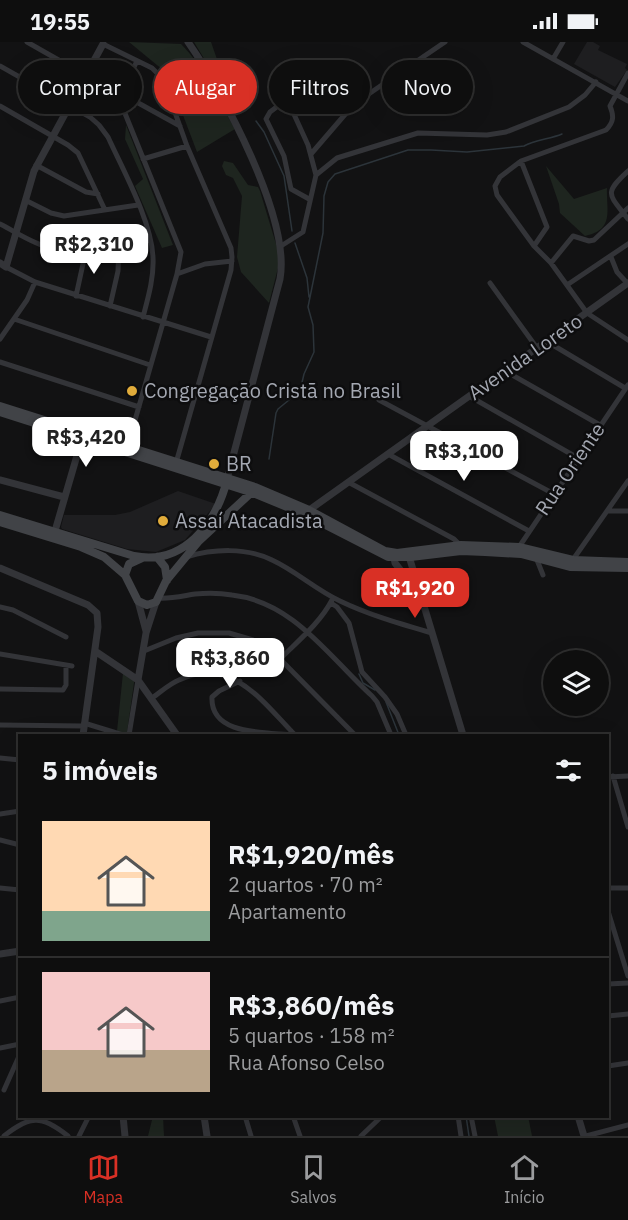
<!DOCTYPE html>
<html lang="pt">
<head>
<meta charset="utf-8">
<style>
  body { margin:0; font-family:"IBM Plex Sans",sans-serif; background:#1c1c1c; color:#f1f3f6; height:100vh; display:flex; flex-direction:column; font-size:22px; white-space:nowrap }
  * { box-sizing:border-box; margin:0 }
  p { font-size:20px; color:#9b9c9e }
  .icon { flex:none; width:33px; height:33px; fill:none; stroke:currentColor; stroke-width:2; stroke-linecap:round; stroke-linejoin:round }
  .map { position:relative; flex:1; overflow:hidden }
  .sheet { position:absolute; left:18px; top:692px; width:591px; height:384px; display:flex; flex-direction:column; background:#0e0e0e; border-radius:0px; box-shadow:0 6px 24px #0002,0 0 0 2px #2e2e2e }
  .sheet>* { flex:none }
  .hud { position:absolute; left:18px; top:18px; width:592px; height:54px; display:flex; gap:12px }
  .tools { position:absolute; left:543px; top:608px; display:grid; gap:12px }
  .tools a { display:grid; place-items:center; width:66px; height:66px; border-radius:50%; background:#0e0e0e; box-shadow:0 6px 24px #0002,0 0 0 2px #2e2e2e; font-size:30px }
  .price { position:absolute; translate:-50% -51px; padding:0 14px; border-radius:12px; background:#fff; color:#222; font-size:20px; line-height:39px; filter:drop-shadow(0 2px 3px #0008) }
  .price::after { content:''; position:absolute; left:50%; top:36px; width:18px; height:14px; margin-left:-9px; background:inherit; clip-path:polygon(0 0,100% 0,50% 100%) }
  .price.selected { background:#d93025; color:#fff }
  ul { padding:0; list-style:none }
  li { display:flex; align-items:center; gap:18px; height:150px; padding:0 24px }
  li+li { border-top:2px solid #2e2e2e }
  li span { display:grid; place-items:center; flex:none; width:168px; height:120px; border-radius:0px; color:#555 }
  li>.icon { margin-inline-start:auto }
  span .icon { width:72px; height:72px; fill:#fffc; stroke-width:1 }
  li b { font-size:26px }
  h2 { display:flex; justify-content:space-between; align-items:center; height:72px; padding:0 24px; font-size:26px }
  .tag { padding:0 21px; border-radius:27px; background:#0e0e0e; box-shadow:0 6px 24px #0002,0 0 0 2px #2e2e2e; font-size:21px; line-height:54px }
  .tag.selected { background:#d93025; color:#fff }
  .status { display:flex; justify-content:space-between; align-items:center; height:42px; padding:0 30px; background:#0e0e0e; direction:ltr }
  .status svg { height:16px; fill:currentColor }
  .tabs { display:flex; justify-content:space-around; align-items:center; height:84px; border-top:2px solid #2e2e2e; background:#0e0e0e; font-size:16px; color:#9b9c9e }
  .tabs a { display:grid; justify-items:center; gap:3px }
  .tabs .selected { color:#d93025 }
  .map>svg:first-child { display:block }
  .built { fill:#1e1e20 }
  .green { fill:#1e251f }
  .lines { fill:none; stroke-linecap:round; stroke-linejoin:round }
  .stream { stroke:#2c343a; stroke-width:1.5 }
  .minor { stroke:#333438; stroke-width:5 }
  .tertiary { stroke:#333438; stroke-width:7 }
  .secondary { stroke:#414347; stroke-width:8 }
  .poi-dot { fill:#e1ac3b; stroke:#0d0d0e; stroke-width:2 }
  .labels { text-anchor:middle; stroke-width:5; stroke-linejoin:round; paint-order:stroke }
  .street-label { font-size:20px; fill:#a4a8b2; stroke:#0d0d0e }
  .poi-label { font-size:20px; fill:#a4a8b2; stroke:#0d0d0e; text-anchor:start }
</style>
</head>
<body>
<div class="status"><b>19:55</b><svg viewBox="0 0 49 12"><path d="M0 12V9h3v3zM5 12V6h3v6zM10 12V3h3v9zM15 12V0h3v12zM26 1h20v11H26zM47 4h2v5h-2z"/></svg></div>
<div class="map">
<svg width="628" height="1094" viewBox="0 0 628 1094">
  <rect width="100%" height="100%" fill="#121213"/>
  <path class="built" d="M587,0H593L600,4L598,8L627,22L625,26L627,28L615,45L574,22Z
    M97,22L123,37L118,50L119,67L107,71L84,59L89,48L84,45Z
    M178,449L216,462L185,498L156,510L127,507L62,487L61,485L64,473H115L130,470Z"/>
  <path class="green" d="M129,0L181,2C204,25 219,59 235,87L197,110L173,47L163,28Z
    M194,0H211L234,66Z
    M126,83L173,203L162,206L135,144L143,137L125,97Z
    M224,119L233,121L248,143L258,145L260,149L279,212L278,226L269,261L241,230L237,215L242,154L233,136L226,133L222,124Z
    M546,124L574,157L607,146C606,168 615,188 585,194L560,171L559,162Z
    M123,631L134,638V641L127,690L125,691L117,689Z
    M153,1074H163L164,1094H148Z
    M494,1074H528L532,1094H498Z"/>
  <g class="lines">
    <path class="stream" d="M256,79L264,90L284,134L292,189
      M295,201L307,236L309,255
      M269,417L276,371L278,367L300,349L304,332L314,310L313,283L308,265L323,191L324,154L328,140L335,132L408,108H431L467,110L524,104C535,98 550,97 562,92
      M359,632L363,641L375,648
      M386,660L399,693
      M466,1074L469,1094"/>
    <path class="minor" d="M27,0L85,33
      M523,0L628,59
      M103,2L152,26L163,37L187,104L231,206L232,215L231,228L176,421
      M553,17L563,0
      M0,24L90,75L99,83L108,95C123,128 152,180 153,216C154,236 148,256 143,275
      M628,31L610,64C614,74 614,80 606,88L521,119L500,135L495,144L497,153L534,204L551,221L587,271L628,298
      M122,52L180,84
      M287,57L308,103L316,133
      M0,64L68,103L78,111L105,168
      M311,112L354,62L445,0
      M143,117L187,104
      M521,119L547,185L534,204
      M36,123L86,150L98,152
      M628,129C603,152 609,152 628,177
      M309,157L291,147L284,114L266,77L270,70L287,57L321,23
      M25,158L51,171L64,174L138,163
      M0,182C16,190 33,202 51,206C82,214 119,203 150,198
      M281,204L303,190L316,133L337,116L418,91L487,93L506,90L569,65L585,53L596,40
      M611,215L617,230L628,242
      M551,221L573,194L589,199L594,198L628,166
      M6,225L35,240L211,295
      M177,232L205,222L232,219
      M490,241L537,306
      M567,243L628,202
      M76,254L86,208
      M110,264L118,229L119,203
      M14,277L150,323
      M0,297L27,258L35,240
      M546,299L625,346
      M0,320L139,365
      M505,329L600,383
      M469,354L578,416
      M379,358L554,452
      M127,406L177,232L181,210L122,64L123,47L137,19
      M388,412L529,489
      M348,440L454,497L462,505
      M607,469H628
      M517,508L628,343
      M186,515C213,507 246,505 272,518C296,529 316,548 340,559C369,573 401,582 432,591
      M537,518L543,533
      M572,519L628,439
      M158,556C170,557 182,554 195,552C207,551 220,551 232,553C294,560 329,615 372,654L377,660L391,693
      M331,561L337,565L349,581L362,630L385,655L397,672L406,693
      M0,565L13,568L66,595
      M144,609L176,596L198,591H229L253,598L280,617L355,693
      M0,612L72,624
      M280,617C298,599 320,581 332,558
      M240,639L219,649L212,655C210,694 267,690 293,693
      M0,647L63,648L66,643V623
      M152,656C161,650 169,642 179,638C232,614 262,659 295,693
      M84,681L123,693
      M0,683L83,684
      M129,693L138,638
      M0,716L20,718
      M613,734L628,785
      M608,735L628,734
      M0,772L20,769
      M0,798L20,803
      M0,846L20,848
      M608,846H628
      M608,869L628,934
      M608,942L628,941
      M0,959L20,955
      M608,974L628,972
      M0,1006L20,1002
      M608,1024L628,1021
      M4,1048L20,1012
      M245,1074L251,1094
      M293,1074L300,1094
      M458,1074L461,1094
      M471,1074L475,1094
      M4,1094C30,1073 42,1073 68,1094
      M79,1094L89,1074
      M361,1094L382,1074
      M586,1094L628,1083"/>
    <path class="tertiary" d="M188,0C223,50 291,177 280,237L227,437
      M0,221L6,225L34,129L103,2
      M0,438L64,455
      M305,471L628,241
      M55,489L83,393
      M397,511L394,516L395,521L418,551
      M408,511L463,693
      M0,526L88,563L97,571L98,585L83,693
      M138,559L146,589
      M95,609L138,638L177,693
      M138,638L146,591L156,560
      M0,912L20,909
      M123,1074L125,1094
      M204,1074L207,1094
      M578,1074L584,1094"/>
    <path class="secondary" d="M0,364L255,445L309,468L385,509L397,511L461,503L519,505L573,518L628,520
      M0,370L253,451L304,472L388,515H411L461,509L485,510L521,512L570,525L628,526
      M0,473L134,514C184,524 216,481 227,438
      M0,480L81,505L104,515L125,533L138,559L147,563L156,560L166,539L199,499L253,449
      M157,515L165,525L167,538
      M125,533L129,522L142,516"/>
  </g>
  <g class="poi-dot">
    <circle cx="132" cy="349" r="6"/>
    <circle cx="214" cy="422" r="6"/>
    <circle cx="163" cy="479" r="6"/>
  </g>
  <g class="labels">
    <g class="street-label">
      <text transform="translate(525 315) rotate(-35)" y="7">Avenida Loreto</text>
      <text transform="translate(570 427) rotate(-56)" y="7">Rua Oriente</text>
    </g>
    <g class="poi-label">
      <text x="144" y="356">Congregação Cristã no Brasil</text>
      <text x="226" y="429">BR</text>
      <text x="175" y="486">Assaí Atacadista</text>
    </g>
  </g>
</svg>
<div class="tools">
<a><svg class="icon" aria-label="layers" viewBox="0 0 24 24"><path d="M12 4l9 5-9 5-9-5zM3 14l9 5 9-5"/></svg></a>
</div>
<b class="price" style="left:94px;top:233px">R$2,310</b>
<b class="price" style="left:86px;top:426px">R$3,420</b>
<b class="price" style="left:464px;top:440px">R$3,100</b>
<b class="price selected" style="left:415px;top:577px">R$1,920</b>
<b class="price" style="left:230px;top:647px">R$3,860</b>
<div class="hud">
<a class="tag">Comprar</a>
<a class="tag selected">Alugar</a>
<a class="tag">Filtros</a>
<a class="tag">Novo</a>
</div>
<section class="sheet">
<h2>5 imóveis<svg class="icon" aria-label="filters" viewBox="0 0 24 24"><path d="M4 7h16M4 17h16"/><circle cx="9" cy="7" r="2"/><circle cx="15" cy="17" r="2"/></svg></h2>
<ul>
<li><span style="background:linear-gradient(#ffd9b3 75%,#7fa58c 0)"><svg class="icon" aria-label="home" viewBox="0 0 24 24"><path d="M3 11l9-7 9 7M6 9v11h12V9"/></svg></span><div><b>R$1,920/mês</b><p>2 quartos · 70 m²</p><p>Apartamento</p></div></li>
<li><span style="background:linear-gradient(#f6c9c9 65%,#b9a48a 0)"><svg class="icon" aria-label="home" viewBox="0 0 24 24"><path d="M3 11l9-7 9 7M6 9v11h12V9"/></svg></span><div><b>R$3,860/mês</b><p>5 quartos · 158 m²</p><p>Rua Afonso Celso</p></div></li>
</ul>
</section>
</div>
<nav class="tabs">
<a class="selected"><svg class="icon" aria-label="map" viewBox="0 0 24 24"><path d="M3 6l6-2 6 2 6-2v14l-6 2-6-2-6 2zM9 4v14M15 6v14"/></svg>Mapa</a>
<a><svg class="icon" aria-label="saved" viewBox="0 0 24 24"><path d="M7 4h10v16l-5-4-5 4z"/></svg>Salvos</a>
<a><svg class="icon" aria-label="home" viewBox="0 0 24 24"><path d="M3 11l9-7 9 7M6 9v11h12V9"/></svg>Início</a>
</nav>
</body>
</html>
